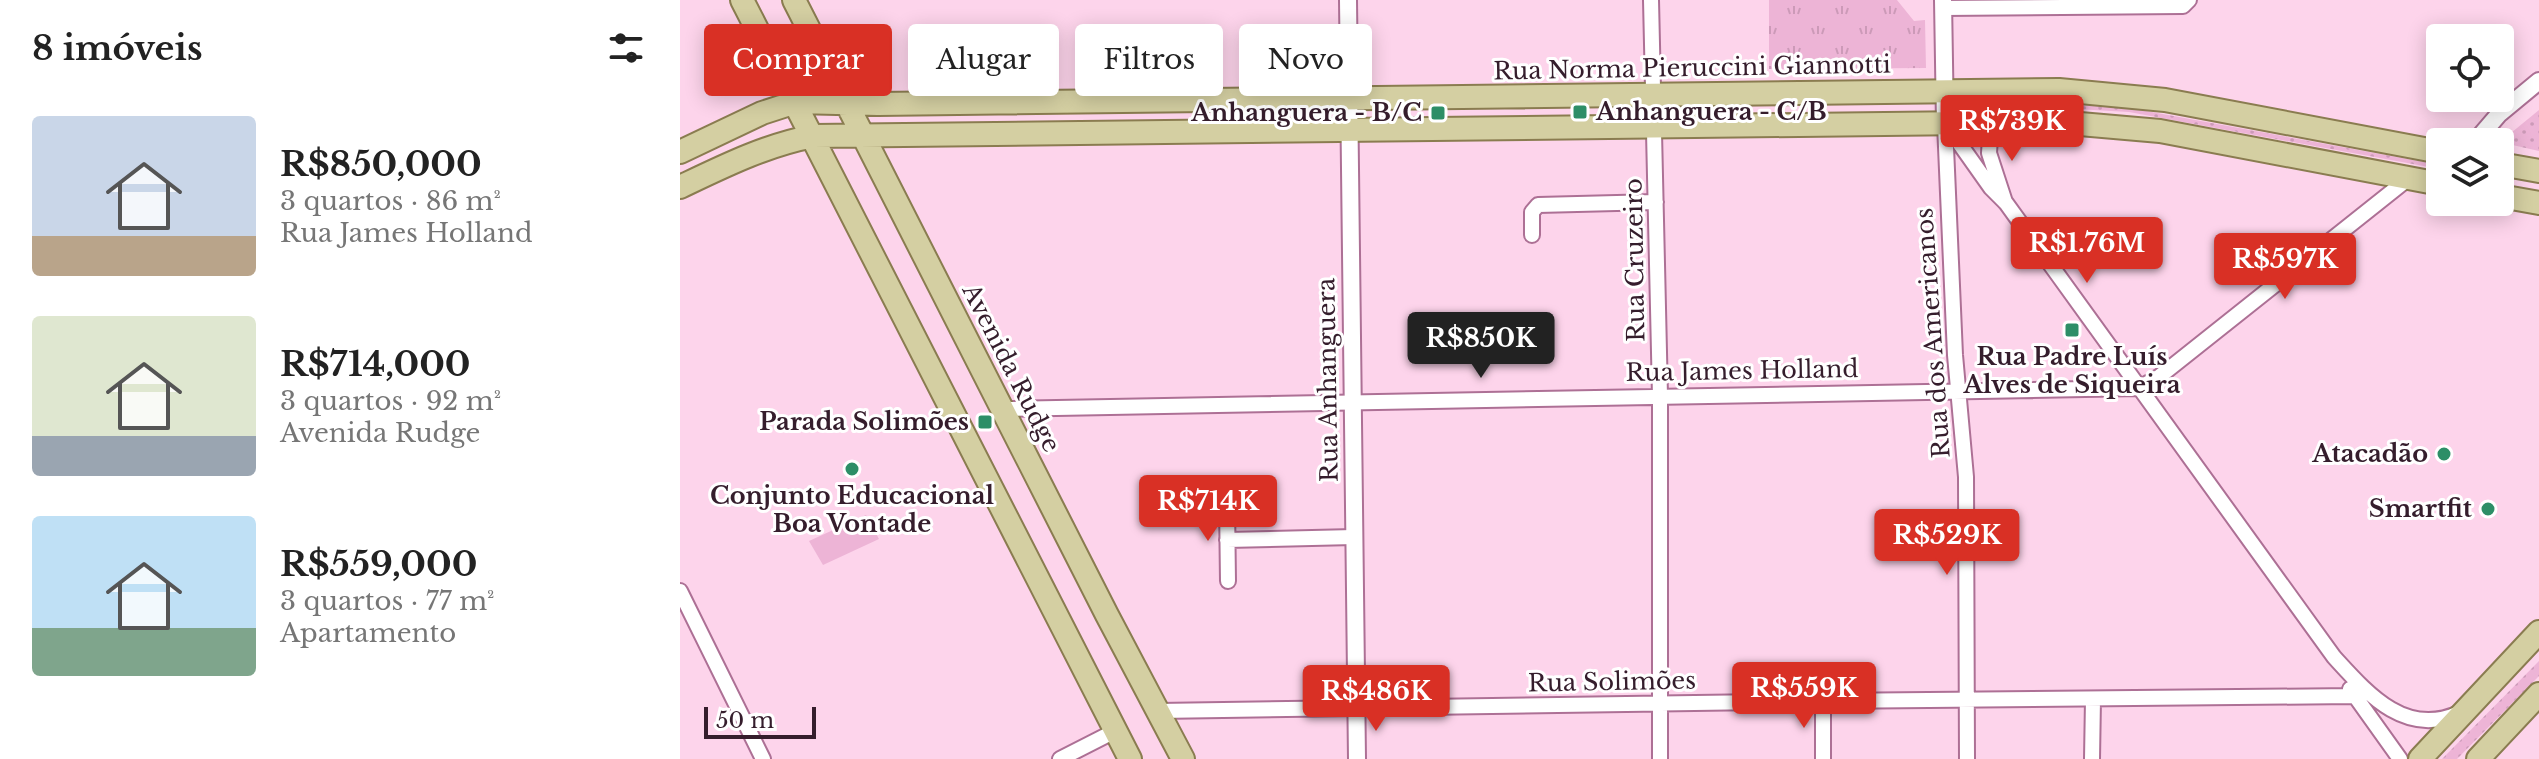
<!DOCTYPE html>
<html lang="pt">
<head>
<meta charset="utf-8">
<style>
  body { margin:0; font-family:"Libre Baskerville",serif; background:#f6f6f6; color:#222; height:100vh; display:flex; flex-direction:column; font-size:30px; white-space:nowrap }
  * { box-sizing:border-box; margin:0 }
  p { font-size:26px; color:#767676 }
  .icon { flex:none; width:44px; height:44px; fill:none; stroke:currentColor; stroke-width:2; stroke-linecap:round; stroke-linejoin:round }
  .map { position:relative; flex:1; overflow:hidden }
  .panel { display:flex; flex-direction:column; background:#fff; width:680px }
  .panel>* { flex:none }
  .top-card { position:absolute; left:24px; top:24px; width:760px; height:72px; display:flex; gap:16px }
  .tools { position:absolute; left:1746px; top:24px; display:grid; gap:16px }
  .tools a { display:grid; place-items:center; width:88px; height:88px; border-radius:8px; background:#fff; box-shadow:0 4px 20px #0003; font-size:40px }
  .scale { position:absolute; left:24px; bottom:20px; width:112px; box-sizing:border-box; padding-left:8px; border:4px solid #351d2c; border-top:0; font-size:22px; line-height:28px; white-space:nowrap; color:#351d2c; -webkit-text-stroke:6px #fff; paint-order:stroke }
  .price { position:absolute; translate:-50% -68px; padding:0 18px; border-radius:8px; background:#d93025; color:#fff; font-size:26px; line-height:52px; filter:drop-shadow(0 2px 4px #0008) }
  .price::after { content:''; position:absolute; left:50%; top:48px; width:24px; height:18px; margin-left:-12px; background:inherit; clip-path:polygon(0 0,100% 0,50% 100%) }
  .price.current { background:#222; color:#fff }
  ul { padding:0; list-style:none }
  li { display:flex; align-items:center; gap:24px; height:200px; padding:0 32px }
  li span { display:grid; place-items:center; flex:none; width:224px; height:160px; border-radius:8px; color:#555 }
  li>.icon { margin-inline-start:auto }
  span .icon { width:96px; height:96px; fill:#fffc; stroke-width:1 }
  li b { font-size:34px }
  h2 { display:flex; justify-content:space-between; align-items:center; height:96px; padding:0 32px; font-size:34px }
  .pill { padding:0 28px; border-radius:8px; background:#fff; box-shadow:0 4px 20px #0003; font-size:28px; line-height:72px }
  .pill.current { background:#d93025; color:#fff }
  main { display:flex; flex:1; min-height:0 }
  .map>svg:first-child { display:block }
  .grass { fill:url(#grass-dots) }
  .park { fill:url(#park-tufts) }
  .garden { fill:#edb4d6 }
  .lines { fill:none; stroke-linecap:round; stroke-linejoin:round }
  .minor-casing { stroke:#ad7095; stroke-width:18 }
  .tertiary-casing { stroke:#ad7095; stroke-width:20 }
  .primary-casing { stroke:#8a7c50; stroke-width:26 }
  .minor { stroke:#fff; stroke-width:14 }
  .tertiary { stroke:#fff; stroke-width:16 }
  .primary { stroke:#d4cfa2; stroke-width:22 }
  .poi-dot { fill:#2d8e67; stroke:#fff; stroke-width:3 }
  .labels { text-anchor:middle; stroke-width:6; stroke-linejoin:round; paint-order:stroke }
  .street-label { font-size:24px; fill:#351d2c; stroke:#fff }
  .poi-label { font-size:24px; font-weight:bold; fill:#351d2c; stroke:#fff; text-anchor:end }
</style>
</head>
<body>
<main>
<section class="panel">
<h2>8 imóveis<svg class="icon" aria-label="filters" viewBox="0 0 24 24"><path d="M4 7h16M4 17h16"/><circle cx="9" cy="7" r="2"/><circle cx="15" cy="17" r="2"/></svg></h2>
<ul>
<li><span style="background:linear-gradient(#c9d6e8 75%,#b9a48a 0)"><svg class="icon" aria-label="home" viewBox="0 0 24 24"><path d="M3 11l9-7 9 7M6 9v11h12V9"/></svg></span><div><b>R$850,000</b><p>3 quartos · 86 m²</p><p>Rua James Holland</p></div></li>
<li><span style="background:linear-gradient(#dfe7d0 75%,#9aa5b1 0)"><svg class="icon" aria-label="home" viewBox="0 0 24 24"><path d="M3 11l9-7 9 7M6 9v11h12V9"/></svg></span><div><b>R$714,000</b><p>3 quartos · 92 m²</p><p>Avenida Rudge</p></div></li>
<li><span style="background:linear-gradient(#bfe0f5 70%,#7fa58c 0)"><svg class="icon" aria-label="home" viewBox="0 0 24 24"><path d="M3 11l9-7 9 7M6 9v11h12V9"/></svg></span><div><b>R$559,000</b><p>3 quartos · 77 m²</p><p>Apartamento</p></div></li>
</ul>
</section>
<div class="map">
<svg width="1859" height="759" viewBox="0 0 1859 759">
  <defs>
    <pattern id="grass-dots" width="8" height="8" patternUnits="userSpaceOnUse" patternTransform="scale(2)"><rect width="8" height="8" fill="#edb4d6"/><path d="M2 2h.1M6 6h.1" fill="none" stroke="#cc9ab8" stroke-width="1.8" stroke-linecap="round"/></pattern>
    <pattern id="park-tufts" width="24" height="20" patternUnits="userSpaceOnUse" patternTransform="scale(2)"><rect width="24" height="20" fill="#edb4d6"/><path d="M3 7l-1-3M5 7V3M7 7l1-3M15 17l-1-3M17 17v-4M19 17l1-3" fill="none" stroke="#cc9ab8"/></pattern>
  </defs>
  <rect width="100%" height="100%" fill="#fdd4eb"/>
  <path class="grass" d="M1378,104L1450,108L1760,165V169L1449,112L1378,108L1290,109V105Z
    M1859,110V151L1828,144L1826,137Z
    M1859,661V676L1777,759H1762Z"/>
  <path class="park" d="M1089,0H1217L1234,21L1245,20L1246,68L1089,69Z"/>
  <path class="garden" d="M186,515L199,539L143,565L129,541Z"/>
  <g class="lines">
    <g class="minor-casing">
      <path id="minor" d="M971,0L980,396V759
        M1263,8L1503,6L1509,0
        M1265,123L1311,188L1326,203L1654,657C1687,693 1725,738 1779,713
        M1265,124L1275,355L1286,477L1287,759
        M1325,202L1309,153L1310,138L1330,125
        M852,235V212L858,205L976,202
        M323,409L1459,388L1480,376L1729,178
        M547,504L548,581
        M547,540L674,537
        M0,591L83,759
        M1670,689L1720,759
        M1143,701V759
        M478,711L1143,701L1674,696
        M380,759L435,731
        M1412,759L1413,699"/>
    </g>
    <g class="tertiary-casing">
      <path id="tertiary" d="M668,0L677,759
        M1263,0L1265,123
        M1795,142L1819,114L1859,81"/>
    </g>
    <g class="primary-casing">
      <path id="primary" d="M62,0L450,759
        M114,0L427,615L503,759
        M0,152L82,113L116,102L198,104L1379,90L1485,100L1760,152
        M1820,164L1859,171
        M0,187C44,166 86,145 134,136L1377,122L1480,131L1760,184
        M1820,196L1859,203
        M1740,759L1859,632
        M1798,759L1859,694"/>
    </g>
    <use href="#minor" class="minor"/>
    <use href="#tertiary" class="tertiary"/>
    <use href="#primary" class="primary"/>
  </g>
  <g class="poi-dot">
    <rect x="892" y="104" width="16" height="16" rx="4"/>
    <rect x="750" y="105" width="16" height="16" rx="4"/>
    <rect x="1384" y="322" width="16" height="16" rx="4"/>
    <rect x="297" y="414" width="16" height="16" rx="4"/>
    <circle cx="1764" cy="454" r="8"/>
    <circle cx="172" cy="469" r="8"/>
    <circle cx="1808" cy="509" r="8"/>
  </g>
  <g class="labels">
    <g class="street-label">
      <text transform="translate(1012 68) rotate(-1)" y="8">Rua Norma Pieruccini Giannotti</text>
      <text transform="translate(955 260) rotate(-91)" y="8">Rua Cruzeiro</text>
      <text transform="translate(1253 333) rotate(-94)" y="8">Rua dos Americanos</text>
      <text transform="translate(331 368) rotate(63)" y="8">Avenida Rudge</text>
      <text transform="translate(1062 371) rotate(-1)" y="8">Rua James Holland</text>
      <text transform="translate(648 380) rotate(-91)" y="8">Rua Anhanguera</text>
      <text transform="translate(932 682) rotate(-1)" y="8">Rua Solimões</text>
    </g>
    <g class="poi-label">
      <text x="916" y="120" text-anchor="start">Anhanguera - C/B</text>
      <text x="742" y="121">Anhanguera - B/C</text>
      <text x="1392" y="365" text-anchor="middle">Rua Padre Luís<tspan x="1392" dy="28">Alves de Siqueira</tspan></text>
      <text x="289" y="430">Parada Solimões</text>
      <text x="1748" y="462">Atacadão</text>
      <text x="172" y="504" text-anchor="middle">Conjunto Educacional<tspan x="172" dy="28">Boa Vontade</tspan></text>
      <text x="1792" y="517">Smartfit</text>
    </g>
  </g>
</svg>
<div class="tools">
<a><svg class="icon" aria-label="locate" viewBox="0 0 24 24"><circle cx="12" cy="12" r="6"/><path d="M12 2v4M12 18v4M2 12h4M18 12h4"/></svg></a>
<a><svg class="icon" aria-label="layers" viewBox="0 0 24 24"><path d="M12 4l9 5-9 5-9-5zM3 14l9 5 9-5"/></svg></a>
</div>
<div class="scale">50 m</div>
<b class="price" style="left:1332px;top:163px">R$739K</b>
<b class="price" style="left:1407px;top:285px">R$1.76M</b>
<b class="price" style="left:1605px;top:301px">R$597K</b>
<b class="price current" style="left:801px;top:380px">R$850K</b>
<b class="price" style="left:528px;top:543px">R$714K</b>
<b class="price" style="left:1267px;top:577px">R$529K</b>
<b class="price" style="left:1124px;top:730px">R$559K</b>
<b class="price" style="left:696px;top:733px">R$486K</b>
<div class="top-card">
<a class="pill current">Comprar</a>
<a class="pill">Alugar</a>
<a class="pill">Filtros</a>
<a class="pill">Novo</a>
</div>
</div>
</main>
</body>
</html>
